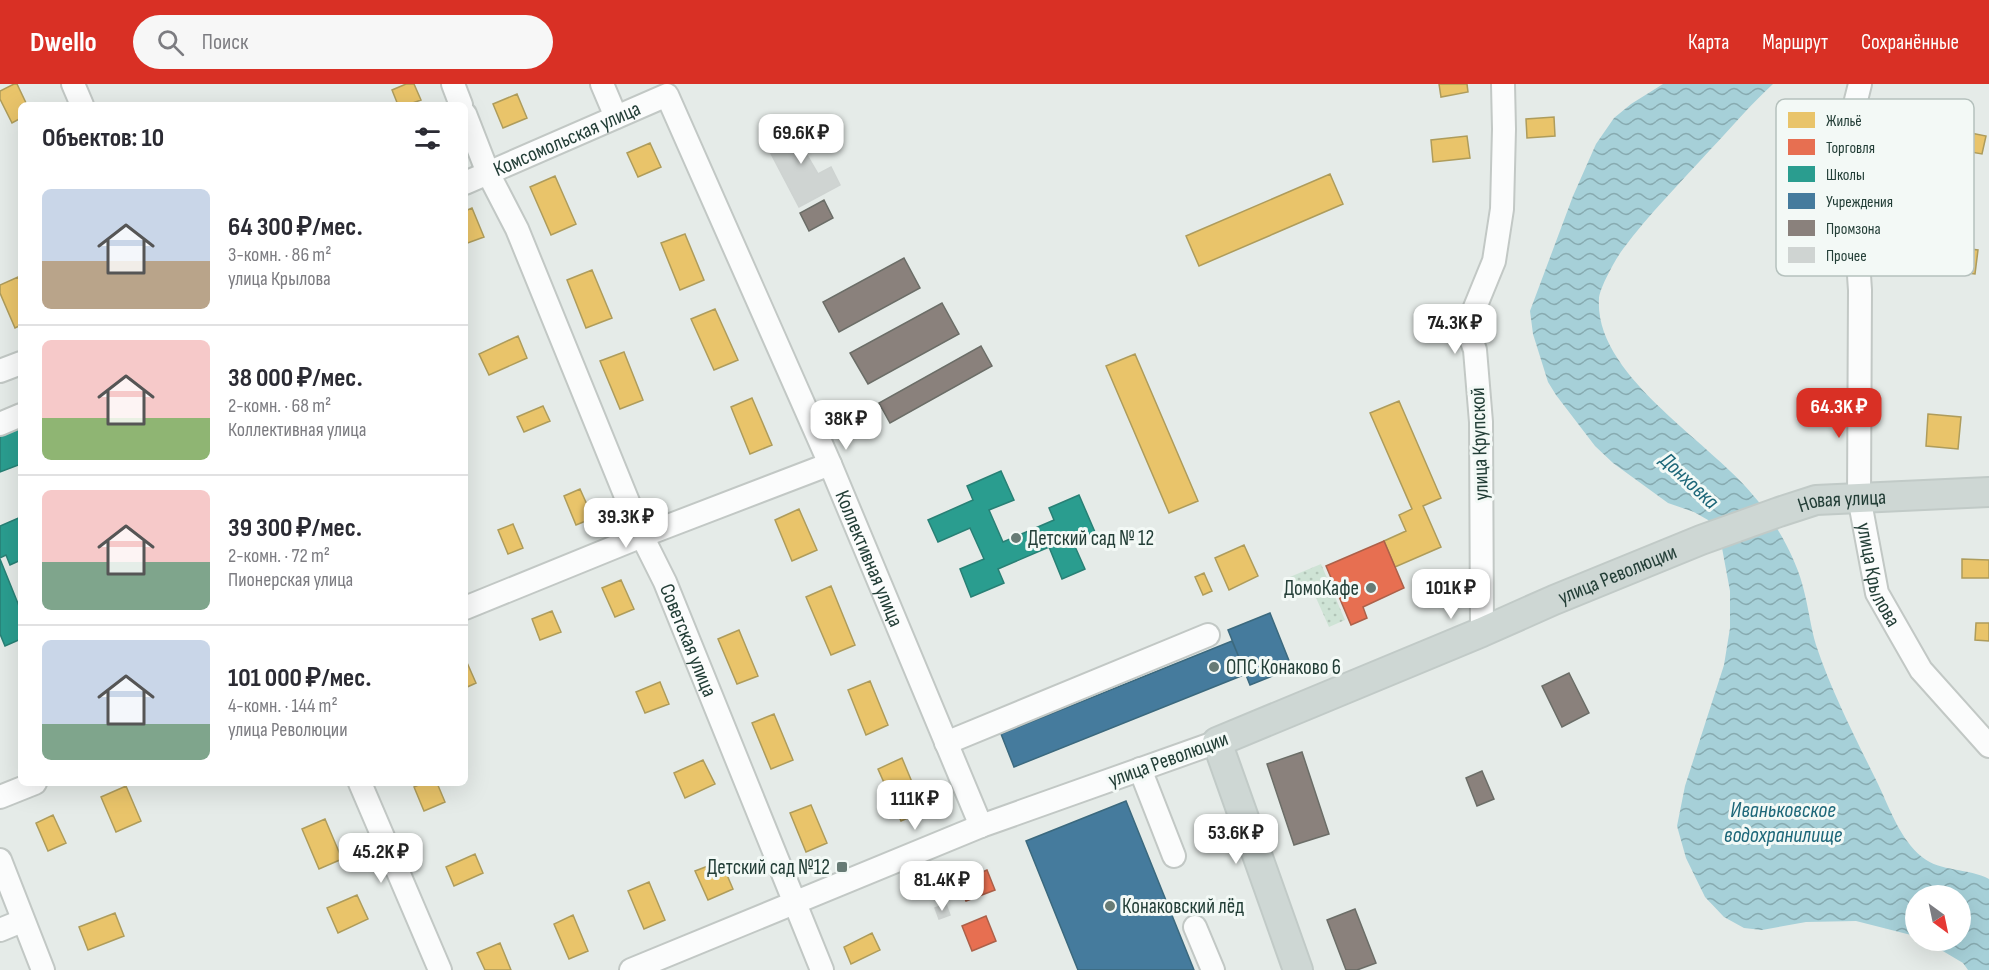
<!DOCTYPE html>
<html lang="ru">
<head>
<meta charset="utf-8">
<style>
  body { margin:0; font-family:"Sofia Sans Condensed",sans-serif; background:#f7f7f7; color:#2b2b33; height:100vh; display:flex; flex-direction:column; font-size:22px; white-space:nowrap }
  * { box-sizing:border-box; margin:0 }
  p { font-size:20px; color:#7c7c81 }
  .icon { flex:none; width:33px; height:33px; fill:none; stroke:currentColor; stroke-width:2; stroke-linecap:round; stroke-linejoin:round }
  .map { position:relative; flex:1; overflow:hidden }
  .side { position:absolute; left:18px; top:18px; width:450px; height:684px; display:flex; flex-direction:column; background:#fff; border-radius:9px; box-shadow:0 6px 24px #0002 }
  .side>* { flex:none }
  .needle { width:39px; rotate:147deg }
  .buttons { position:absolute; left:1905px; top:801px; display:grid; gap:12px }
  .buttons a { display:grid; place-items:center; width:66px; height:66px; border-radius:50%; background:#fff; box-shadow:0 6px 24px #0002; font-size:30px }
  .price { position:absolute; translate:-50% -51px; padding:0 14px; border-radius:12px; background:#fff; color:#222; font-size:20px; line-height:39px; filter:drop-shadow(0 2px 3px #0008) }
  .price::after { content:''; position:absolute; left:50%; top:36px; width:18px; height:14px; margin-left:-9px; background:inherit; clip-path:polygon(0 0,100% 0,50% 100%) }
  .price.current { background:#d93025; color:#fff }
  ul { padding:0; list-style:none }
  li { display:flex; align-items:center; gap:18px; height:150px; padding:0 24px }
  li+li { border-top:2px solid #e1e1e2 }
  li span { display:grid; place-items:center; flex:none; width:168px; height:120px; border-radius:9px; color:#555 }
  li>.icon { margin-inline-start:auto }
  span .icon { width:72px; height:72px; fill:#fffc; stroke-width:1 }
  li b { font-size:26px }
  h2 { display:flex; justify-content:space-between; align-items:center; height:72px; padding:0 24px; font-size:26px }
  header { display:flex; align-items:center; gap:36px; box-sizing:border-box; height:84px; padding:0 30px; background:#d93025; color:#fff }
  header strong { font-size:28px }
  nav { display:flex; gap:33px; margin-inline-start:auto; font-size:21px }
  .search { width:420px; height:54px; background:#f7f7f7; display:flex; align-items:center; gap:15px; box-sizing:border-box; padding:0 21px; border-radius:33px; color:#7c7c81; font-size:22px }
  .map>svg:first-child { display:block }
  .grass { fill:url(#grass-dots) }
  .water { fill:url(#water-waves) }
  .homes { fill:#e9c46a; stroke:#ae9c5b; stroke-width:1.5 }
  .shops { fill:#e76f51; stroke:#ac6049; stroke-width:1.5 }
  .schools { fill:#2a9d8f; stroke:#288075; stroke-width:1.5 }
  .public { fill:#457b9d; stroke:#3b697e; stroke-width:1.5 }
  .industry { fill:#8a817c; stroke:#6b6d67; stroke-width:1.5 }
  .building { fill:#cfd4d2; stroke:#ced3d1; stroke-width:1.5 }
  .lines { fill:none; stroke-linecap:round; stroke-linejoin:round }
  .minor-casing { stroke:#c2c8c5; stroke-width:26 }
  .major-casing { stroke:#c1cac7; stroke-width:32 }
  .minor { stroke:#fbfcfc; stroke-width:22 }
  .major { stroke:#ced7d4; stroke-width:28 }
  .poi-dot { fill:#677b75; stroke:#f3f9f6; stroke-width:2 }
  .labels { text-anchor:middle; stroke-width:6; stroke-linejoin:round; paint-order:stroke }
  .street-label { font-size:21px; fill:#233e37; stroke:#f3f9f6 }
  .poi-label { font-size:21px; fill:#233e37; stroke:#f3f9f6; text-anchor:start }
  .water-label { font-size:22px; font-style:italic; fill:#1d6779; stroke:#f3f9f6 }
  .key { fill:#f3f9f6; stroke:#b5c1bd; stroke-width:1.5 }
  .key-label { font-size:16px; fill:#233e37 }
</style>
</head>
<body>
<header>
<strong>Dwello</strong>
<div class="search"><svg class="icon" aria-label="search" viewBox="0 0 24 24"><circle cx="10" cy="10" r="6"/><path d="M15 15l6 6"/></svg>Поиск</div>
<nav><a>Карта</a><a>Маршрут</a><a>Сохранённые</a></nav>
</header>
<div class="map">
<svg width="1989" height="886" viewBox="0 0 1989 886">
  <defs>
    <pattern id="grass-dots" width="8" height="8" patternUnits="userSpaceOnUse" patternTransform="scale(1.5)"><rect width="8" height="8" fill="#cee3d5"/><path d="M2 2h.1M6 6h.1" fill="none" stroke="#b1c4b7" stroke-width="1.8" stroke-linecap="round"/></pattern>
    <pattern id="water-waves" width="16" height="10" patternUnits="userSpaceOnUse" patternTransform="scale(1.5)"><rect width="16" height="10" fill="#a6d0d8"/><path d="M0 5q4-4 8 0t8 0" fill="none" stroke="#87aab0"/></pattern>
  </defs>
  <rect width="100%" height="100%" fill="#e5ebe8"/>
  <path class="grass" d="M1321,480L1345,536L1329,543L1309,498L1290,506L1285,495Z"/>
  <path class="water" d="M1663,0H1773C1751,20 1731,44 1710,66C1681,98 1649,130 1623,165C1616,174 1599,205 1599,215C1594,293 1714,359 1758,417C1779,444 1798,478 1805,511C1809,528 1811,544 1816,561C1832,609 1856,655 1878,700C1890,725 1900,755 1922,773C1940,788 1969,784 1989,795V886H1968L1963,879L1926,857L1960,856V812H1916L1915,852L1856,837L1806,838L1762,846L1744,844L1724,833L1705,813L1686,774L1677,742L1685,702L1724,581L1730,544V507L1720,453L1708,436L1694,428L1668,419L1613,379L1595,362L1556,311L1548,298L1533,250L1530,227L1573,112L1596,60L1614,34L1631,20Z"/>
  <path class="homes" d="M14,0H17L27,21H21V34L12,39L0,15V7Z
    M406,0H414L421,16L407,21H398L392,6Z
    M1439,0H1467L1468,8L1441,13Z
    M517,10L527,34L503,44L493,20Z
    M1554,33L1555,52L1527,54L1526,35Z
    M1946,44L1986,52L1982,70L1942,63Z
    M1467,52L1470,74L1433,78L1431,56Z
    M650,59L661,83L638,93L627,69Z
    M1330,90L1343,120L1199,182L1186,152Z
    M555,92L576,140L551,151L530,103Z
    M472,124L484,153L465,160V127Z
    M685,150L704,196L680,206L661,159Z
    M1945,162L1978,166L1975,190L1942,186Z
    M592,186L612,234L586,244L567,196Z
    M18,193L21,200V241L15,244L0,209V201Z
    M715,225L738,276L714,286L691,235Z
    M518,252L527,274L489,291L479,270Z
    M624,268L643,316L620,325L600,277Z
    M1135,270L1198,417L1169,429L1106,282Z
    M752,314L772,361L750,370L731,323Z
    M1399,317L1441,414L1423,422L1441,463L1395,483L1384,457L1406,447L1399,431L1412,425L1370,329Z
    M543,322L550,337L524,348L517,333Z
    M1928,330L1961,333L1958,365L1926,362Z
    M580,405L593,434L576,441L564,412Z
    M799,425L817,466L792,477L775,436Z
    M513,440L523,464L508,470L498,446Z
    M1244,461L1258,492L1229,506L1215,474Z
    M1962,475L1989,476V494H1962Z
    M1204,489L1212,507L1203,511L1195,493Z
    M621,496L634,525L615,533L602,504Z
    M831,502L855,561L831,571L806,513Z
    M552,527L561,548L540,556L532,535Z
    M1976,539H1989V557L1975,556Z
    M739,546L758,592L737,600L718,555Z
    M465,574L476,599L465,604Z
    M870,597L888,641L866,651L848,606Z
    M660,598L669,620L645,629L636,608Z
    M774,630L793,676L771,685L752,639Z
    M902,674L924,727L901,737L878,685Z
    M703,676L715,700L685,714L674,689Z
    M423,699H437L445,718L424,727L414,703Z
    M126,702L141,737L116,748L101,713Z
    M811,721L827,759L806,768L790,729Z
    M53,731L66,759L48,767L36,739Z
    M325,735L342,775L319,785L302,745Z
    M475,770L483,789L454,802L446,783Z
    M721,777L733,805L708,816L695,787Z
    M649,798L665,836L644,845L628,807Z
    M357,811L368,835L338,849L327,824Z
    M115,829L124,852L88,866L79,843Z
    M573,831L588,867L569,875L554,840Z
    M872,849L880,866L851,880L844,863Z
    M500,859L511,886H485L477,869Z"/>
  <path class="shops" d="M1384,457L1404,504L1363,523L1367,534L1351,541L1326,482Z
    M987,786L995,806L966,817L958,798Z
    M986,832L996,857L972,867L962,842Z"/>
  <path class="schools" d="M21,342V380L0,388V350Z
    M1001,387L1014,416L989,426L1003,458L1054,436L1049,424L1079,411L1095,448L1073,458L1085,485L1062,495L1049,463L998,485L1004,499L971,513L960,485L984,475L970,444L938,458L928,436L973,416L967,402Z
    M21,433V476L10,481L6,471L0,474V442Z
    M0,475L21,527V555L5,562L0,550Z"/>
  <path class="public" d="M1270,529L1292,584L1250,601L1228,546Z
    M1232,557L1246,590L1014,683L1001,650Z
    M1126,717L1194,886H1078L1026,757Z"/>
  <path class="industry" d="M824,116L833,134L809,147L800,129Z
    M904,174L920,204L839,248L823,218Z
    M942,219L959,250L868,300L850,269Z
    M981,262L992,282L890,339L879,319Z
    M1569,589L1589,629L1562,643L1542,602Z
    M1302,668L1329,750L1294,761L1267,680Z
    M1482,687L1494,715L1477,722L1466,694Z
    M1355,825L1376,879L1357,886H1346L1327,836Z"/>
  <path class="building" d="M807,38L818,58L804,66L818,90L831,83L840,101L799,123L766,60Z
    M946,820L950,831L939,835L935,824Z"/>
  <g class="lines">
    <g class="minor-casing">
      <g id="minor">
        <path d="M73,0L82,21"/>
        <path d="M453,0L461,21"/>
        <path d="M602,0L616,33"/>
        <path id="s1" d="M1860,0L1849,44L1860,206L1859,413L1877,509L1921,586L1989,662"/>
        <path id="s2" d="M465,30L488,89L517,145L642,452L665,498L822,886"/>
        <path id="s3" d="M465,99L667,11L830,380L981,742"/>
        <path d="M0,287L21,279"/>
        <path d="M0,340L21,331"/>
        <path d="M465,524L642,452L830,380"/>
        <path d="M1482,548L1481,338L1475,266L1467,243L1494,177L1502,125L1504,45L1503,0"/>
        <path d="M946,659L1208,551"/>
        <path d="M1140,685L1174,772"/>
        <path d="M360,699L440,886"/>
        <path d="M0,713L35,699"/>
        <path d="M0,776L43,886"/>
        <path d="M1195,843L1213,886"/>
        <path d="M0,846L22,837"/>
        <path d="M631,886L981,742L1217,658"/>
      </g>
    </g>
    <g class="major-casing">
      <g id="major">
        <path id="s4" d="M1298,886L1217,658L1482,548L1554,516L1701,456L1779,428L1816,416L1989,408"/>
      </g>
    </g>
    <use href="#minor" class="minor"/>
    <use href="#major" class="major"/>
  </g>
  <g class="poi-dot">
    <circle cx="1016" cy="454" r="6"/>
    <circle cx="1371" cy="504" r="6"/>
    <circle cx="1214" cy="583" r="6"/>
    <rect x="836" y="777" width="12" height="12" rx="3"/>
    <circle cx="1110" cy="822" r="6"/>
  </g>
  <g class="labels">
    <g class="street-label">
      <text dy="7" stroke="none"><textPath href="#s3" startOffset="111">Комсомольская улица</textPath></text>
      <text transform="translate(1479 360) rotate(-92)" y="7">улица Крупской</text>
      <text dy="7" stroke="none"><textPath href="#s4" startOffset="914">Новая улица</textPath></text>
      <text dy="7" stroke="none"><textPath href="#s3" startOffset="726">Коллективная улица</textPath></text>
      <text dy="7" stroke="none"><textPath href="#s1" startOffset="495">улица Крылова</textPath></text>
      <text dy="7" stroke="none"><textPath href="#s4" startOffset="676">улица Революции</textPath></text>
      <text dy="7" stroke="none"><textPath href="#s2" startOffset="572">Советская улица</textPath></text>
      <text transform="translate(1168 675) rotate(-20)" y="7">улица Революции</text>
    </g>
    <g class="poi-label">
      <text x="1028" y="461">Детский сад № 12</text>
      <text x="1359" y="511" text-anchor="end">ДомоКафе</text>
      <text x="1226" y="590">ОПС Конаково 6</text>
      <text x="830" y="790" text-anchor="end">Детский сад №12</text>
      <text x="1122" y="829">Конаковский лёд</text>
    </g>
    <g class="water-label">
      <text transform="translate(1690 396) rotate(43)" y="8">Донховка</text>
      <text x="1783" y="733">Иваньковское<tspan x="1783" dy="25">водохранилище</tspan></text>
    </g>
  </g>
  <rect x="1776" y="15" width="198" height="177" rx="9" class="key"/>
  <rect x="1788" y="28" width="27" height="16" fill="#e9c46a"/>
  <rect x="1788" y="55" width="27" height="16" fill="#e76f51"/>
  <rect x="1788" y="82" width="27" height="16" fill="#2a9d8f"/>
  <rect x="1788" y="109" width="27" height="16" fill="#457b9d"/>
  <rect x="1788" y="136" width="27" height="16" fill="#8a817c"/>
  <rect x="1788" y="163" width="27" height="16" fill="#cfd4d2"/>
  <g class="key-label">
    <text x="1826" y="42">Жильё</text>
    <text x="1826" y="69">Торговля</text>
    <text x="1826" y="96">Школы</text>
    <text x="1826" y="123">Учреждения</text>
    <text x="1826" y="150">Промзона</text>
    <text x="1826" y="177">Прочее</text>
  </g>
</svg>
<div class="buttons">
<a><svg class="needle" viewBox="-14 -14 28 28"><path d="M0-13l5 13h-10z" fill="#e53935"/><path d="M0 13l5-13h-10z" fill="#7c7c81"/></svg></a>
</div>
<b class="price" style="left:801px;top:81px">69.6K ₽</b>
<b class="price" style="left:1455px;top:271px">74.3K ₽</b>
<b class="price current" style="left:1839px;top:355px">64.3K ₽</b>
<b class="price" style="left:846px;top:367px">38K ₽</b>
<b class="price" style="left:626px;top:465px">39.3K ₽</b>
<b class="price" style="left:1451px;top:536px">101K ₽</b>
<b class="price" style="left:915px;top:747px">111K ₽</b>
<b class="price" style="left:1236px;top:781px">53.6K ₽</b>
<b class="price" style="left:381px;top:800px">45.2K ₽</b>
<b class="price" style="left:942px;top:828px">81.4K ₽</b>
<section class="side">
<h2>Объектов: 10<svg class="icon" aria-label="filters" viewBox="0 0 24 24"><path d="M4 7h16M4 17h16"/><circle cx="9" cy="7" r="2"/><circle cx="15" cy="17" r="2"/></svg></h2>
<ul>
<li><span style="background:linear-gradient(#c9d6e8 60%,#b9a48a 0)"><svg class="icon" aria-label="home" viewBox="0 0 24 24"><path d="M3 11l9-7 9 7M6 9v11h12V9"/></svg></span><div><b>64 300 ₽/мес.</b><p>3-комн. · 86 m²</p><p>улица Крылова</p></div></li>
<li><span style="background:linear-gradient(#f6c9c9 65%,#8fb573 0)"><svg class="icon" aria-label="home" viewBox="0 0 24 24"><path d="M3 11l9-7 9 7M6 9v11h12V9"/></svg></span><div><b>38 000 ₽/мес.</b><p>2-комн. · 68 m²</p><p>Коллективная улица</p></div></li>
<li><span style="background:linear-gradient(#f6c9c9 60%,#7fa58c 0)"><svg class="icon" aria-label="home" viewBox="0 0 24 24"><path d="M3 11l9-7 9 7M6 9v11h12V9"/></svg></span><div><b>39 300 ₽/мес.</b><p>2-комн. · 72 m²</p><p>Пионерская улица</p></div></li>
<li><span style="background:linear-gradient(#c9d6e8 70%,#7fa58c 0)"><svg class="icon" aria-label="home" viewBox="0 0 24 24"><path d="M3 11l9-7 9 7M6 9v11h12V9"/></svg></span><div><b>101 000 ₽/мес.</b><p>4-комн. · 144 m²</p><p>улица Революции</p></div></li>
</ul>
</section>
</div>
</body>
</html>
